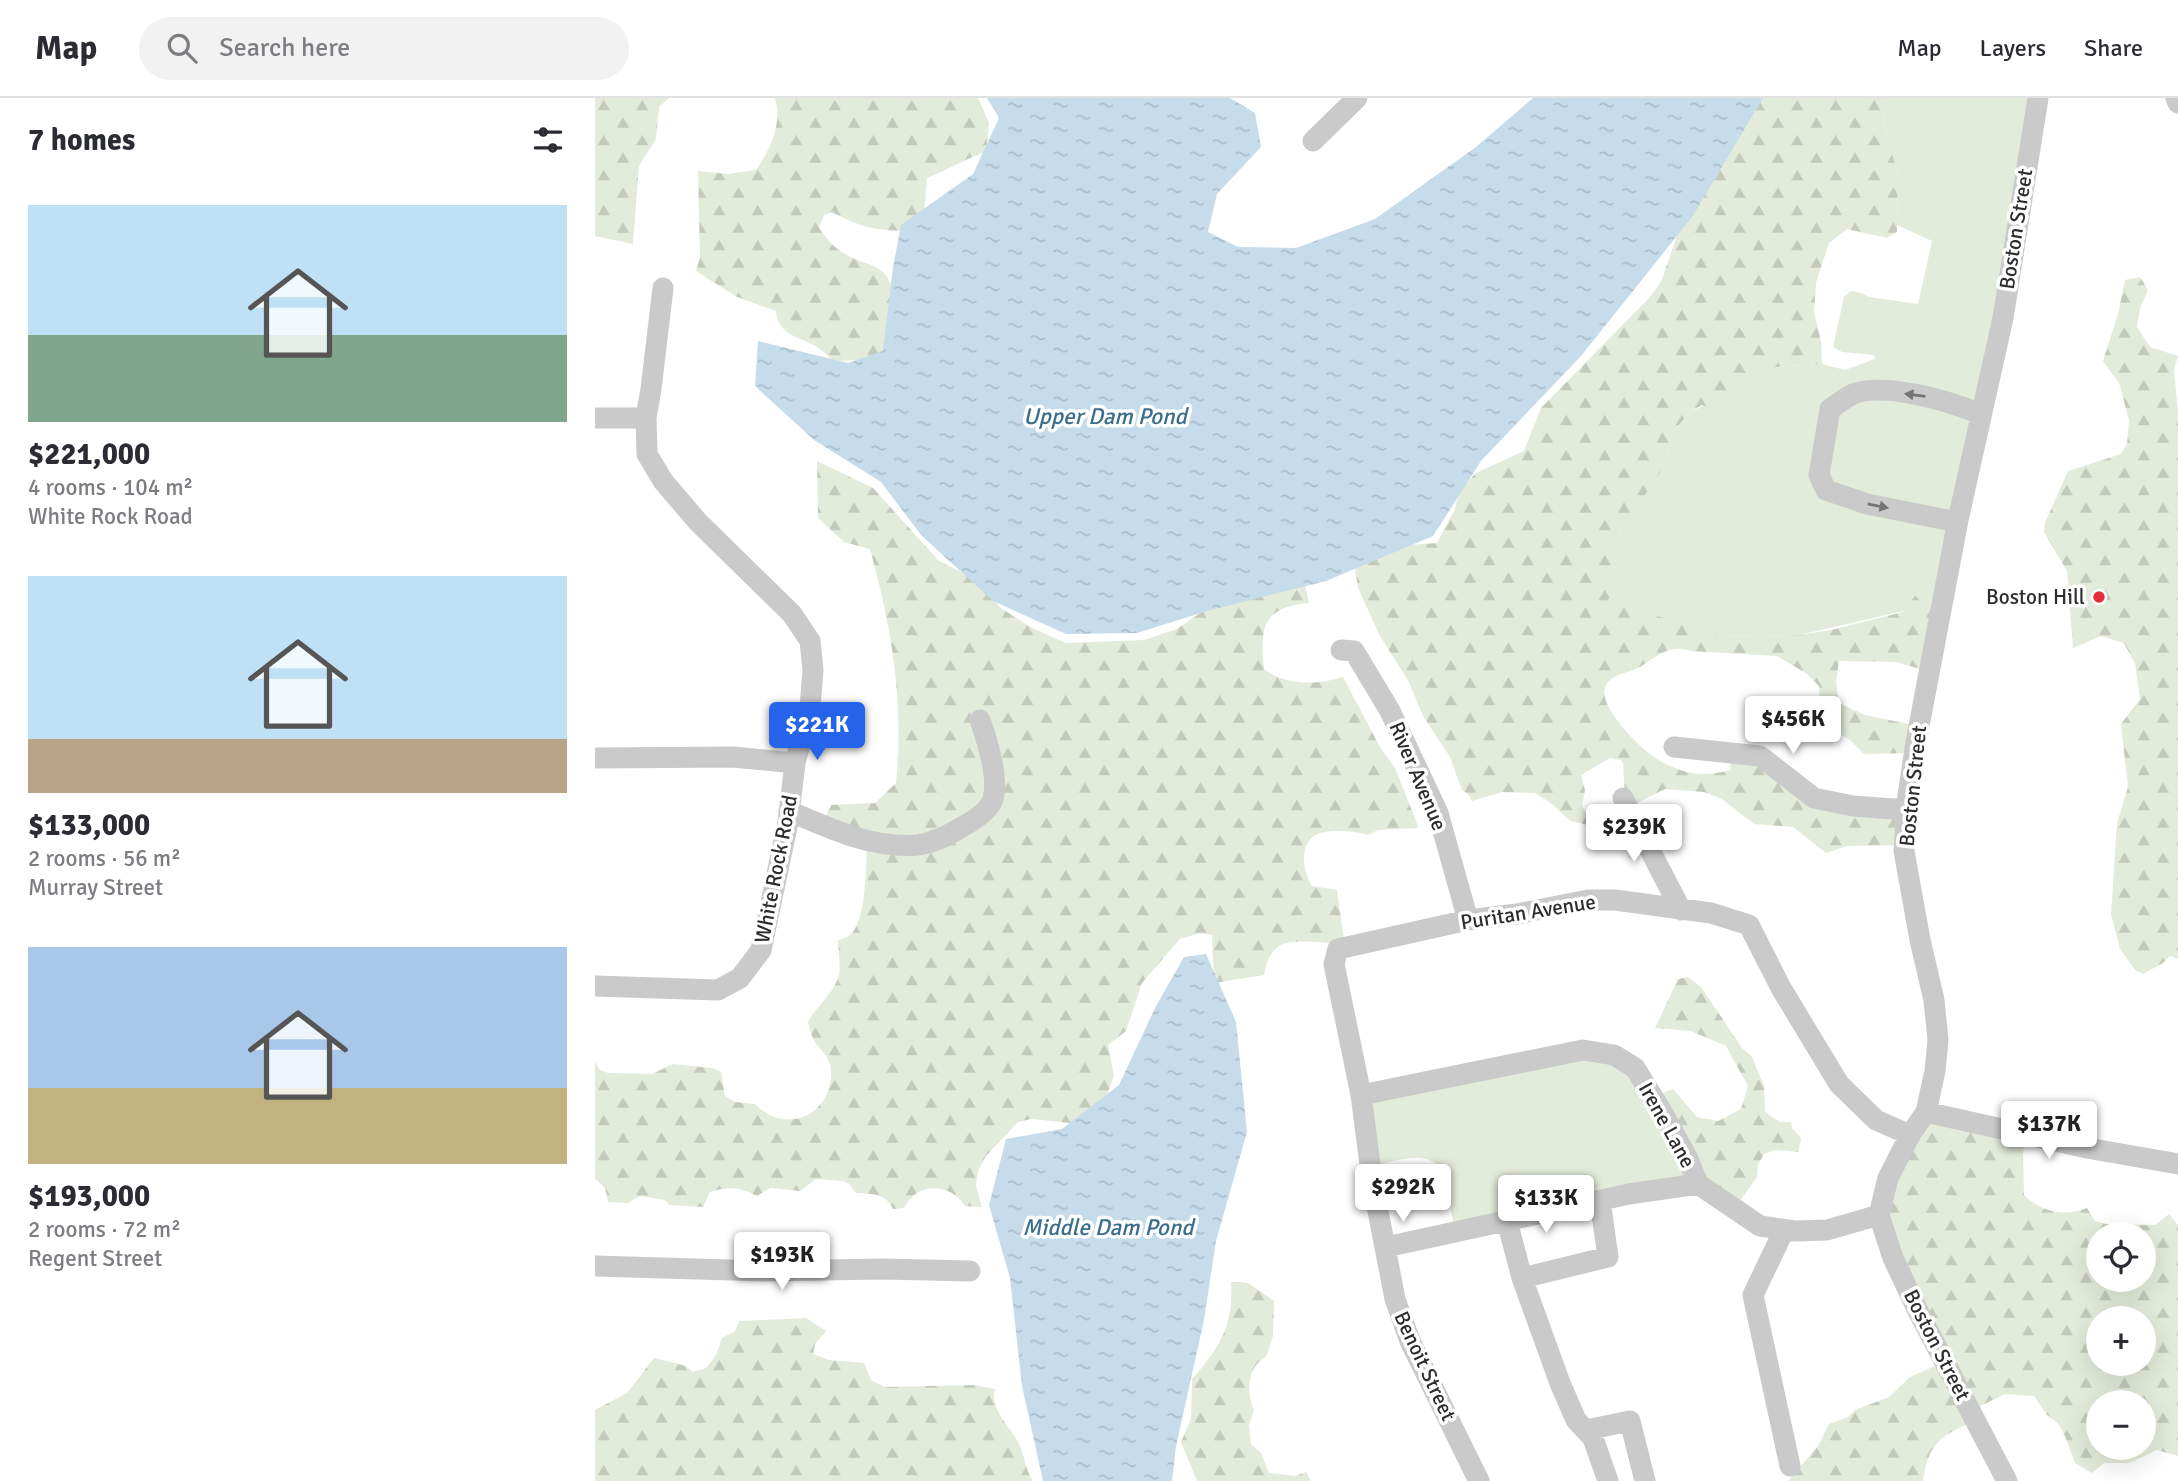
<!DOCTYPE html>
<html lang="en">
<head>
<meta charset="utf-8">
<style>
  body { margin:0; font-family:Signika,sans-serif; background:#f2f2f3; color:#2b2b33; height:100vh; display:flex; flex-direction:column; font-size:26px; white-space:nowrap }
  * { box-sizing:border-box; margin:0 }
  p { font-size:23px; color:#7c7c81 }
  .icon { flex:none; width:38px; height:38px; fill:none; stroke:currentColor; stroke-width:2; stroke-linecap:round; stroke-linejoin:round }
  .map { position:relative; flex:1; overflow:hidden }
  .panel { display:flex; flex-direction:column; background:#fff; width:595px }
  .panel>* { flex:none }
  .controls { position:absolute; left:1491px; top:1124px; display:grid; gap:14px }
  .controls a { display:grid; place-items:center; width:70px; height:70px; border-radius:50%; background:#fff; box-shadow:0 7px 28px #0002; font-size:35px }
  .price { position:absolute; translate:-50% -60px; padding:0 16px; border-radius:7px; background:#fff; color:#222; font-size:23px; line-height:46px; filter:drop-shadow(0 2px 4px #0008) }
  .price::after { content:''; position:absolute; left:50%; top:42px; width:21px; height:16px; margin-left:-10px; background:inherit; clip-path:polygon(0 0,100% 0,50% 100%) }
  .price.selected { background:#2563eb; color:#fff }
  ul { padding:0; list-style:none }
  li { display:grid; align-content:center; gap:14px; height:371px; padding:0 28px }
  li span { display:grid; place-items:center; height:217px; border-radius:0px; color:#555 }
  li>.icon { margin-inline-start:auto }
  span .icon { width:126px; height:126px; fill:#fffc; stroke-width:1 }
  li b { font-size:30px }
  h2 { display:flex; justify-content:space-between; align-items:center; height:84px; padding:0 28px; font-size:30px }
  header { display:flex; align-items:center; gap:42px; box-sizing:border-box; height:98px; padding:0 35px; background:#fff; border-bottom:2px solid #e1e1e2 }
  header strong { font-size:33px }
  nav { display:flex; gap:38px; margin-inline-start:auto; font-size:24px }
  .search { width:490px; height:63px; background:#f2f2f3; display:flex; align-items:center; gap:18px; box-sizing:border-box; padding:0 24px; border-radius:38px; color:#7c7c81; font-size:26px }
  main { display:flex; flex:1; min-height:0 }
  .map>svg:first-child { display:block }
  .green { fill:#e3ebda }
  .forest { fill:url(#forest-firs); fill-rule:evenodd }
  .water { fill:url(#water-ripples) }
  .lines { fill:none; stroke-linecap:round; stroke-linejoin:round }
  .minor { stroke:#cacaca; stroke-width:21 }
  .oneway { fill:#747474 }
  .poi-dot { fill:#e52d3b; stroke:#fff; stroke-width:2.5 }
  .labels { text-anchor:middle; stroke-width:7; stroke-linejoin:round; paint-order:stroke }
  .street-label { font-size:21px; fill:#2d2d2d; stroke:#fff }
  .poi-label { font-size:21px; fill:#2d2d2d; stroke:#fff; text-anchor:end }
  .water-label { font-size:23px; font-style:italic; fill:#3b6e8e; stroke:#fff }
</style>
</head>
<body>
<header>
<strong>Map</strong>
<div class="search"><svg class="icon" aria-label="search" viewBox="0 0 24 24"><circle cx="10" cy="10" r="6"/><path d="M15 15l6 6"/></svg>Search here</div>
<nav><a>Map</a><a>Layers</a><a>Share</a></nav>
</header>
<main>
<section class="panel">
<h2>7 homes<svg class="icon" aria-label="filters" viewBox="0 0 24 24"><path d="M4 7h16M4 17h16"/><circle cx="9" cy="7" r="2"/><circle cx="15" cy="17" r="2"/></svg></h2>
<ul>
<li><span style="background:linear-gradient(#bfe0f5 60%,#7fa58c 0)"><svg class="icon" aria-label="home" viewBox="0 0 24 24"><path d="M3 11l9-7 9 7M6 9v11h12V9"/></svg></span><div><b>$221,000</b><p>4 rooms · 104 m²</p><p>White Rock Road</p></div></li>
<li><span style="background:linear-gradient(#bfe0f5 75%,#b9a48a 0)"><svg class="icon" aria-label="home" viewBox="0 0 24 24"><path d="M3 11l9-7 9 7M6 9v11h12V9"/></svg></span><div><b>$133,000</b><p>2 rooms · 56 m²</p><p>Murray Street</p></div></li>
<li><span style="background:linear-gradient(#a9c7e8 65%,#c2b280 0)"><svg class="icon" aria-label="home" viewBox="0 0 24 24"><path d="M3 11l9-7 9 7M6 9v11h12V9"/></svg></span><div><b>$193,000</b><p>2 rooms · 72 m²</p><p>Regent Street</p></div></li>
</ul>
</section>
<div class="map">
<svg width="1583" height="1383" viewBox="0 0 1583 1383">
  <defs>
    <pattern id="forest-firs" width="22" height="20" patternUnits="userSpaceOnUse" patternTransform="scale(1.75)"><rect width="22" height="20" fill="#e3ebda"/><path d="M5 1l3.5 6h-7zM16 11l3.5 6h-7z" fill="#c3cabb"/></pattern>
    <pattern id="water-ripples" width="26" height="14" patternUnits="userSpaceOnUse" patternTransform="scale(1.75)"><rect width="26" height="14" fill="#c6dceb"/><path d="M2 4q2-2 4 0t4 0M15 11q2-2 4 0t4 0" fill="none" stroke="#aabdca"/></pattern>
  </defs>
  <rect width="100%" height="100%" fill="#fff"/>
  <path class="green" d="M1285,0H1443L1347,504L1204,537L1126,539L1012,503L1023,474L1018,452L1026,432L1065,375L1083,328L1094,315L1181,269L1227,266L1250,272L1280,261L1279,257L1247,254L1238,249L1249,199L1256,193L1267,195L1274,199L1323,206L1337,143L1302,127L1303,77L1291,33Z
    M1021,957L1102,1084L861,1131C860,1125 857,1120 856,1114C855,1106 857,1095 855,1086C842,1047 806,1061 778,1069L768,995Z"/>
  <path class="forest" d="M0,0H74L64,9L61,41L44,68L38,146L0,138Z
    M180,0H383L394,25L391,54C371,60 353,72 332,80L329,118L310,133C280,132 264,129 237,114L229,117L224,129C231,140 238,149 250,156C267,167 291,165 296,189C299,202 293,245 292,261L238,263C233,258 227,252 221,248C204,239 183,237 181,213L142,199L101,173L105,160L103,73L133,76L161,72C175,53 188,24 180,0Z
    M1167,0H1285L1291,33L1303,77L1302,134L1292,140L1252,131L1234,145L1221,185L1219,214L1226,244L1227,266L1181,269L1120,312L1107,307L1094,315L1083,328L1065,375L1026,432L1018,452L1024,474L1013,502L1127,539L1204,537L1236,532L1308,514L1320,498L1346,505L1334,574L1302,564L1244,563L1241,584L1244,605L1270,617L1323,628L1318,655L1269,656L1255,642L1231,628L1225,613L1224,588L1212,576L1182,558L1096,553C1077,546 1064,556 1048,567C1037,575 1019,574 1011,587C1000,606 1044,649 1059,659C1067,665 1079,670 1088,673C1103,678 1121,676 1136,672L1135,663L1177,666L1233,699L1245,701L1314,700L1310,747L1252,748L1231,755L1198,729L1159,726L1127,701L1109,694L1070,691L1036,708L1030,699L1028,665L1026,662L1015,660L986,677L990,692L987,708L998,728L975,723L957,706L940,695L907,694L877,703L873,696L867,692L855,659L828,618L814,584L785,538L763,490L759,463L787,449L842,445L860,411L864,393L881,375L929,353L946,310L1055,199L1066,184L1084,132Z
    M1545,179L1553,192L1545,210L1542,229L1555,249L1583,258L1579,272L1583,315V861L1575,858L1568,865L1548,876L1540,872L1525,851L1516,816L1522,725L1533,689L1526,626L1545,601L1540,565L1529,545L1506,538L1478,550L1472,473L1449,434L1450,425L1473,373L1526,356L1532,346L1534,322L1524,285L1508,263L1523,216L1530,182Z
    M222,363L278,390L344,463L376,479L406,510L437,530L471,545L549,542L582,531L628,499L709,482L714,505C667,509 665,530 669,571C692,588 723,587 748,579L786,651L800,670L823,728L822,730L783,732L773,737C762,733 729,730 719,738C704,749 708,774 717,788L742,792L750,848C736,844 695,840 684,848C674,855 671,866 669,877L619,885L617,837L605,835L585,841L547,885L531,933L513,947L519,978L502,1024L485,1026L436,1021L423,1024L391,1058L383,1073L381,1088L387,1109L370,1108C356,1085 322,1083 309,1110L298,1111C291,1095 277,1096 261,1095L254,1086L248,1083L221,1081L205,1093L175,1090L162,1098C146,1089 132,1088 115,1094L108,1109L75,1107L70,1102L45,1098L33,1105L13,1104L10,1089L0,1081V964L5,972L13,975L57,976L78,966L117,970L126,974L130,998L140,1004L160,1006C192,1039 239,1016 236,971C235,959 226,953 220,944C216,939 215,930 213,924C222,907 240,895 244,876C246,866 243,853 243,842C247,841 251,840 254,838C272,825 271,764 272,743L228,725L236,707L280,705L301,685C309,601 297,532 275,451L249,444L223,420Z
    M1093,879L1106,889L1147,950L1157,959L1169,988L1170,1014L1185,1024H1196L1197,1030L1206,1040L1203,1054L1179,1052L1169,1056L1163,1067L1162,1079L1143,1106L1102,1084L1059,998L1078,991L1102,1019L1123,1023L1146,1011L1153,988L1131,948L1096,933L1060,930L1083,881Z
    M1327,1019L1432,1038L1428,1055L1429,1097C1446,1114 1469,1119 1492,1110L1500,1123L1511,1126L1560,1127L1574,1116L1583,1127V1358L1562,1352L1534,1365H1509L1497,1375L1480,1365L1470,1338L1463,1325L1452,1317L1439,1298L1410,1296L1379,1311V1323C1345,1339 1334,1343 1328,1383H1193L1223,1348L1234,1326L1253,1319L1260,1312L1294,1299L1315,1279L1351,1263L1286,1116ZM1503,1136H1549V1181H1503ZM1503,1220H1549V1265H1503ZM1503,1304H1549V1349H1503Z
    M636,1184L653,1185L679,1203L678,1239L671,1259C652,1268 651,1295 659,1312L654,1327L656,1346L666,1355L674,1375L700,1378L711,1374L716,1383H602L586,1344L596,1321L597,1281C625,1250 639,1226 636,1184Z
    M211,1220L231,1233L220,1246L218,1256L234,1262L269,1265L276,1282L290,1289L379,1287L400,1291C393,1310 417,1330 424,1346C430,1358 430,1372 438,1383H0V1312L32,1295L59,1260L91,1268L98,1274L111,1270L121,1257L127,1240L140,1233L144,1223Z"/>
  <path class="water" d="M392,0H635L660,15L666,49L622,96L613,134L643,149L701,150L780,121L881,49L938,0H1168L1097,119L986,258L886,363L838,438L731,483L612,513L542,535L471,536L398,503L326,437L286,384L219,342L160,288L163,243L253,265L288,253L298,169L306,127L378,76L404,20Z
    M611,856L641,924L652,1034L621,1143L609,1222L581,1348L577,1383H448L427,1288L415,1180L394,1107L411,1041L467,1031L524,987L561,908L589,859Z"/>
  <g class="lines">
    <path class="minor" d="M1581,0L1583,5
      M718,43L762,0
      M0,320H51
      M1362,424L1272,406L1231,392L1224,377L1235,311C1243,306 1250,300 1258,296C1291,284 1354,303 1385,316
      M746,552L759,553L795,613L843,715L873,822
      M1079,649L1165,658L1219,700L1258,708L1312,712
      M0,660L138,659L200,665
      M1028,700L1086,812
      M194,713C234,730 277,751 323,747C338,745 354,737 367,729C378,723 394,713 398,701C404,680 392,642 385,622
      M0,888L123,892L145,880L166,852L193,724L200,665L215,610L218,572L215,543L197,516L103,424L68,383L52,356L51,320L56,291L68,190
      M766,997L988,952L1019,957L1040,970L1069,1017L1093,1061L1103,1086L1165,1128L1200,1133L1232,1132L1284,1117
      M1331,1014L1492,1050L1583,1066
      M1005,1103L1013,1159L927,1180L965,1285L981,1322L998,1340L1013,1383
      M912,1123L927,1180
      M1189,1132L1158,1197L1195,1368
      M791,1149L1034,1096L1103,1086
      M0,1168L170,1173L288,1171L375,1173
      M991,1332L1035,1323L1050,1383
      M884,1383L815,1243L800,1201L777,1082L766,997L739,866L743,851L873,822L922,816L993,802H1020L1116,815L1154,827L1186,890L1244,986L1281,1022L1315,1037
      M1412,1383L1324,1215L1298,1160L1284,1117L1293,1080L1315,1037L1331,1014L1340,973L1343,942L1339,902L1325,842L1309,753L1312,704L1321,644L1363,422L1408,220L1443,0"/>
  </g>
  <defs><path id="oneway-solid" d="M-6-.8H1V-3.2L6.5 0L1 3.2V.8H-6Z" transform="scale(1.75)"/></defs>
  <g class="oneway">
    <use href="#oneway-solid" transform="translate(1320 297) rotate(-173)"/>
    <use href="#oneway-solid" transform="translate(1283 408) rotate(11)"/>
  </g>
  <circle class="poi-dot" cx="1504" cy="499" r="7"/>
  <g class="labels">
    <g class="street-label">
      <text transform="translate(1421 131) rotate(-81)" y="7">Boston Street</text>
      <text transform="translate(823 678) rotate(67)" y="7">River Avenue</text>
      <text transform="translate(1318 688) rotate(-84)" y="7">Boston Street</text>
      <text transform="translate(181 771) rotate(-79)" y="7">White Rock Road</text>
      <text transform="translate(933 814) rotate(-9)" y="7">Puritan Avenue</text>
      <text transform="translate(1072 1027) rotate(61)" y="7">Irene Lane</text>
      <text transform="translate(1342 1247) rotate(63)" y="7">Boston Street</text>
      <text transform="translate(830 1268) rotate(65)" y="7">Benoit Street</text>
    </g>
    <g class="poi-label">
      <text x="1490" y="506">Boston Hill</text>
    </g>
    <g class="water-label">
      <text x="510" y="326">Upper Dam Pond</text>
      <text x="513" y="1137">Middle Dam Pond</text>
    </g>
  </g>
</svg>
<div class="controls">
<a><svg class="icon" aria-label="locate" viewBox="0 0 24 24"><circle cx="12" cy="12" r="6"/><path d="M12 2v4M12 18v4M2 12h4M18 12h4"/></svg></a>
<a>+</a>
<a>−</a>
</div>
<b class="price" style="left:1198px;top:658px">$456K</b>
<b class="price selected" style="left:222px;top:664px">$221K</b>
<b class="price" style="left:1039px;top:766px">$239K</b>
<b class="price" style="left:1454px;top:1063px">$137K</b>
<b class="price" style="left:808px;top:1126px">$292K</b>
<b class="price" style="left:951px;top:1137px">$133K</b>
<b class="price" style="left:187px;top:1194px">$193K</b>
</div>
</main>
</body>
</html>
